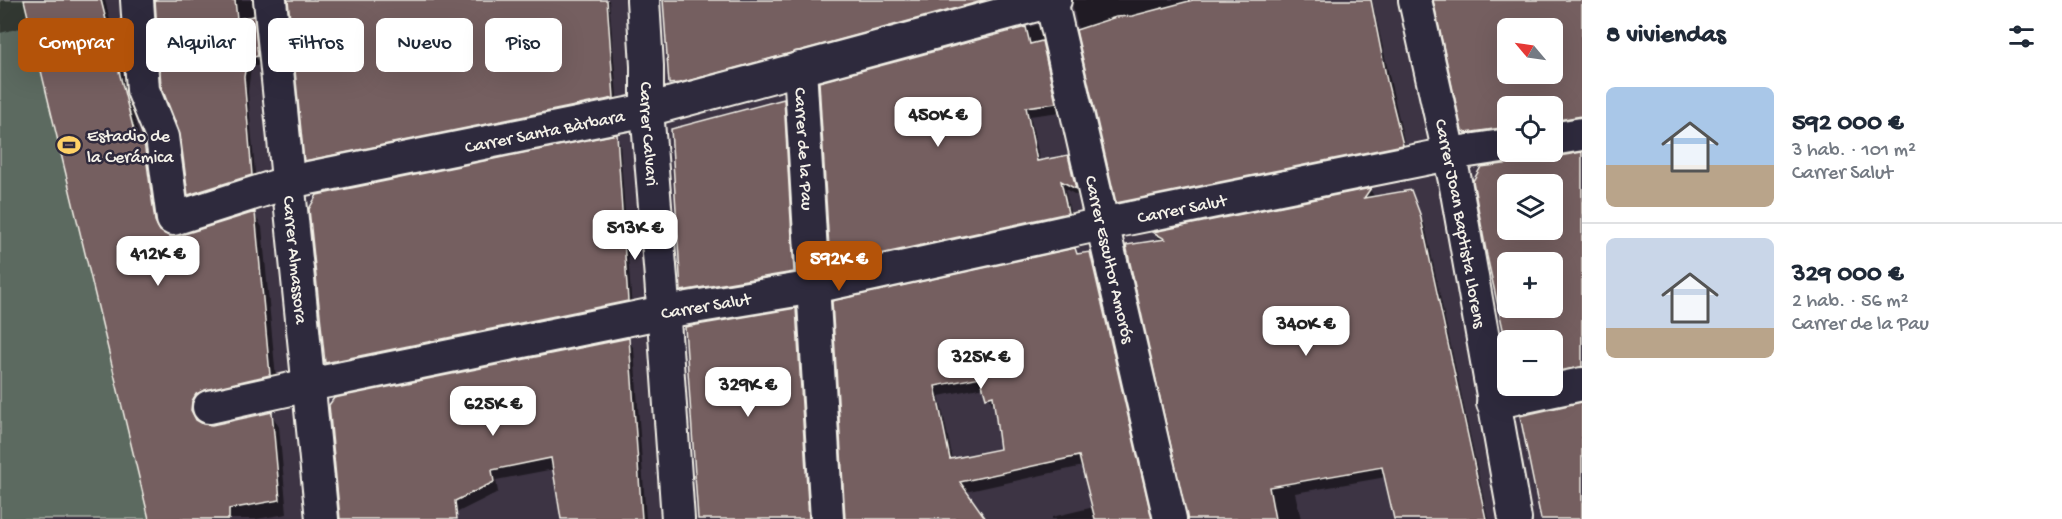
<!DOCTYPE html>
<html lang="es">
<head>
<meta charset="utf-8">
<style>
  body { margin:0; font-family:"Gochi Hand",sans-serif; background:#f2f2f3; color:#1f2937; height:100vh; display:flex; flex-direction:column; font-size:22px; white-space:nowrap }
  * { box-sizing:border-box; margin:0 }
  p { font-size:20px; color:#747a83 }
  .icon { flex:none; width:33px; height:33px; fill:none; stroke:currentColor; stroke-width:2; stroke-linecap:round; stroke-linejoin:round }
  .map { position:relative; flex:1; overflow:hidden }
  .sheet { display:flex; flex-direction:column; background:#fff; width:480px }
  .sheet>* { flex:none }
  .top-card { position:absolute; left:18px; top:18px; width:570px; height:54px; display:flex; gap:12px }
  .needle { width:39px; rotate:299deg }
  .controls { position:absolute; left:1497px; top:18px; display:grid; gap:12px }
  .controls a { display:grid; place-items:center; width:66px; height:66px; border-radius:9px; background:#fff; box-shadow:0 6px 24px #0002; font-size:30px }
  .price { position:absolute; translate:-50% -51px; padding:0 14px; border-radius:12px; background:#fff; color:#222; font-size:20px; line-height:39px; filter:drop-shadow(0 2px 3px #0008) }
  .price::after { content:''; position:absolute; left:50%; top:36px; width:18px; height:14px; margin-left:-9px; background:inherit; clip-path:polygon(0 0,100% 0,50% 100%) }
  .price.active { background:#b45309; color:#fff }
  ul { padding:0; list-style:none }
  li { display:flex; align-items:center; gap:18px; height:150px; padding:0 24px }
  li+li { border-top:2px solid #e0e1e3 }
  li span { display:grid; place-items:center; flex:none; width:168px; height:120px; border-radius:9px; color:#555 }
  li>.icon { margin-inline-start:auto }
  span .icon { width:72px; height:72px; fill:#fffc; stroke-width:1 }
  li b { font-size:26px }
  h2 { display:flex; justify-content:space-between; align-items:center; height:72px; padding:0 24px; font-size:26px }
  .chip { padding:0 21px; border-radius:9px; background:#fff; box-shadow:0 6px 24px #0002; font-size:21px; line-height:54px }
  .chip.active { background:#b45309; color:#fff }
  main { display:flex; flex:1; min-height:0 }
  .map>svg:first-child { display:block }
  .green { fill:#5b6a60; stroke:#a8aea4; stroke-width:1.5 }
  .shadow { fill:#0007; fill-rule:evenodd }
  .building { fill:#745e61; stroke:#f4f1e8; stroke-width:1.5; fill-rule:evenodd }
  .lines { fill:none; stroke-linecap:round; stroke-linejoin:round }
  .minor-casing { stroke:#f4f1e8; stroke-width:36 }
  .minor { stroke:#2f2a3d; stroke-width:32 }
  .labels { text-anchor:middle; stroke-width:5; stroke-linejoin:round; paint-order:stroke }
  .street-label { font-size:18px; fill:#f4f1e8; stroke:#2f2a3d }
  .poi-label { font-size:18px; fill:#f4f1e8; stroke:#2f2a3d; text-anchor:start }
</style>
</head>
<body>
<main>
<div class="map">
<svg width="1582" height="519" viewBox="0 0 1582 519">
  <rect width="100%" height="100%" fill="#3d3444"/>
  <filter id="ink" filterUnits="userSpaceOnUse"><feTurbulence type="fractalNoise" baseFrequency=".0167" numOctaves="2"/><feDisplacementMap in="SourceGraphic" scale="12" xChannelSelector="R" yChannelSelector="G"/><feConvolveMatrix kernelMatrix="1 2 1 2 8 2 1 2 1" color-interpolation-filters="sRGB"/></filter>
  <g filter="url(#ink)">
    <path class="green" d="M0,0H101L211,430L229,509V519H0Z"/>
    <path class="shadow" d="M0,0H105L141,144L144,143L152,157L162,234L167,238H179L254,214L262,227L277,389L199,416V423L203,425L212,426L271,413L279,427L287,514L256,519H150L32,25L0,33Z
      M157,0H260L262,65L251,67L248,92L256,184L194,203L189,195L181,134Z
      M290,0H609L618,107L311,169L306,160Z
      M664,0H1020L675,92L670,83Z
      M1073,0H1372L1407,154L1123,211L1117,202L1073,7Z
      M1435,0H1582V126L1552,131V106H1508V137L1469,140L1464,130ZM1508,28H1552V74H1508Z
      M1037,25L1042,34L1060,112L1030,116L1040,162L1067,157L1073,166L1080,197L1065,189L1072,222L837,274L831,265L821,83Z
      M783,101L788,109L798,280L687,299L683,290Z
      M616,136L620,144L632,309L331,371L326,363L311,210Z
      M1582,156V375L1552,381V340H1508L1475,181ZM1508,184H1552V230H1508ZM1508,262H1552V308H1508Z
      M1370,190L1375,197L1410,192L1425,226L1488,519H1395L1386,477L1295,493L1301,519H1189L1160,241L1155,233Z
      M1089,253L1095,263L1154,519H1052V517L1094,507L1083,466L965,492L985,519H846L834,303ZM984,387L994,407H996L1002,451L953,460L939,396Z
      M796,310L801,320L813,519H700Z
      M628,339L634,349L646,519H563L554,469L496,480L498,492L444,519H341Z"/>
    <path class="building" d="M24,0H101L137,143L144,142L155,221L160,231L169,236H178L255,212L270,375L205,390L196,394L192,401L191,410L196,420L203,424L212,425L272,412L280,500L229,509V519H149Z
      M155,0H235L237,19L254,16L258,56L247,59L244,77L252,175L188,195L180,134L161,86Z
      M288,0H607L614,98L304,161Z
      M663,0H986L680,83L669,84Z
      M1193,0H1371L1387,81L1403,145L1116,203L1076,30L1116,17L1132,16Z
      M1433,0H1582V116L1552,121V106H1508V127L1466,133L1462,131ZM1508,28H1552V74H1508Z
      M1026,27L1030,44L1042,41L1056,103L1026,107L1037,161L1068,155L1076,189L1061,181L1068,213L830,265L819,82Z
      M784,99L794,272L681,291L671,129Z
      M617,134L628,301L325,363L309,209L317,195Z
      M1524,152H1539L1546,156L1554,157L1582,152V367L1552,372V340H1508V352L1487,256L1473,181L1481,167L1511,163L1519,159ZM1508,184H1552V230H1508ZM1508,262H1552V308H1508Z
      M1371,188L1364,198L1411,190L1420,214L1486,519H1394L1382,467L1269,487L1275,519H1187L1126,245L1165,239L1153,232Z
      M1075,248L1077,254L1090,252L1152,519H1095L1079,456L960,482L986,519H845L832,301ZM980,377L986,398L993,396L1000,449L950,459L935,386Z
      M796,308L809,519H698L685,327Z
      M629,338L642,519H561L551,458L492,470L494,482L455,501L457,519H340L329,405L334,398Z
      M1582,402V519H1541L1520,416Z"/>
    <g class="lines">
      <g class="minor-casing">
        <g id="minor">
          <path id="s1" d="M137,0L143,90L162,137L173,219L289,182L647,110L1055,0"/>
          <path id="s2" d="M270,0L322,519"/>
          <path id="s3" d="M643,0L647,66V110L661,278L678,519"/>
          <path id="s4" d="M1051,0L1170,519"/>
          <path id="s5" d="M1415,0L1455,181L1515,519"/>
          <path id="s6" d="M800,68L827,519"/>
          <path d="M1552,139L1582,134"/>
          <path d="M1493,403L1582,384"/>
          <path id="s7" d="M209,407L309,385L664,312L814,287L1102,224L1449,154L1508,145"/>
        </g>
      </g>
      <use href="#minor" class="minor"/>
    </g>
  </g>
  <defs>
    <g id="stadium-bare" transform="scale(1.8)"><path d="M0-5a6.5 5 0 1 0 0 10a6.5 5 0 1 0 0-10ZM-3.5-1.8h7v3.6h-7Z" fill="#ffd166" stroke="#2f2a3d" stroke-width="2.5" paint-order="stroke"/></g>
  </defs>
  <g fill-rule="evenodd">
    <use href="#stadium-bare" x="69" y="145"/>
  </g>
  <g class="labels">
    <g class="street-label">
      <text dy="6" stroke="none"><textPath href="#s1" startOffset="606">Carrer Santa Bàrbara</textPath></text>
      <text dy="6" stroke="none"><textPath href="#s3" startOffset="134">Carrer Calvari</textPath></text>
      <text dy="6" stroke="none"><textPath href="#s6" startOffset="81">Carrer de la Pau</textPath></text>
      <text dy="6" stroke="none"><textPath href="#s7" startOffset="993">Carrer Salut</textPath></text>
      <text dy="6" stroke="none"><textPath href="#s5" startOffset="228">Carrer Joan Baptista Llorens</textPath></text>
      <text dy="6" stroke="none"><textPath href="#s2" startOffset="261">Carrer Almassora</textPath></text>
      <text dy="6" stroke="none"><textPath href="#s4" startOffset="266">Carrer Escultor Amorós</textPath></text>
      <text dy="6" stroke="none"><textPath href="#s7" startOffset="507">Carrer Salut</textPath></text>
    </g>
    <g class="poi-label">
      <text x="87" y="141">Estadio de<tspan x="87" dy="21">la Cerámica</tspan></text>
    </g>
  </g>
</svg>
<div class="controls">
<a><svg class="needle" viewBox="-14 -14 28 28"><path d="M0-13l5 13h-10z" fill="#e53935"/><path d="M0 13l5-13h-10z" fill="#747a83"/></svg></a>
<a><svg class="icon" aria-label="locate" viewBox="0 0 24 24"><circle cx="12" cy="12" r="6"/><path d="M12 2v4M12 18v4M2 12h4M18 12h4"/></svg></a>
<a><svg class="icon" aria-label="layers" viewBox="0 0 24 24"><path d="M12 4l9 5-9 5-9-5zM3 14l9 5 9-5"/></svg></a>
<a>+</a>
<a>−</a>
</div>
<b class="price" style="left:938px;top:148px">450K €</b>
<b class="price" style="left:635px;top:261px">513K €</b>
<b class="price" style="left:158px;top:287px">412K €</b>
<b class="price active" style="left:839px;top:292px">592K €</b>
<b class="price" style="left:1306px;top:357px">340K €</b>
<b class="price" style="left:981px;top:390px">325K €</b>
<b class="price" style="left:748px;top:418px">329K €</b>
<b class="price" style="left:493px;top:437px">625K €</b>
<div class="top-card">
<a class="chip active">Comprar</a>
<a class="chip">Alquilar</a>
<a class="chip">Filtros</a>
<a class="chip">Nuevo</a>
<a class="chip">Piso</a>
</div>
</div>
<section class="sheet">
<h2>8 viviendas<svg class="icon" aria-label="filters" viewBox="0 0 24 24"><path d="M4 7h16M4 17h16"/><circle cx="9" cy="7" r="2"/><circle cx="15" cy="17" r="2"/></svg></h2>
<ul>
<li><span style="background:linear-gradient(#a9c7e8 65%,#b9a48a 0)"><svg class="icon" aria-label="home" viewBox="0 0 24 24"><path d="M3 11l9-7 9 7M6 9v11h12V9"/></svg></span><div><b>592 000 €</b><p>3 hab. · 101 m²</p><p>Carrer Salut</p></div></li>
<li><span style="background:linear-gradient(#c9d6e8 75%,#b9a48a 0)"><svg class="icon" aria-label="home" viewBox="0 0 24 24"><path d="M3 11l9-7 9 7M6 9v11h12V9"/></svg></span><div><b>329 000 €</b><p>2 hab. · 56 m²</p><p>Carrer de la Pau</p></div></li>
</ul>
</section>
</main>
</body>
</html>
